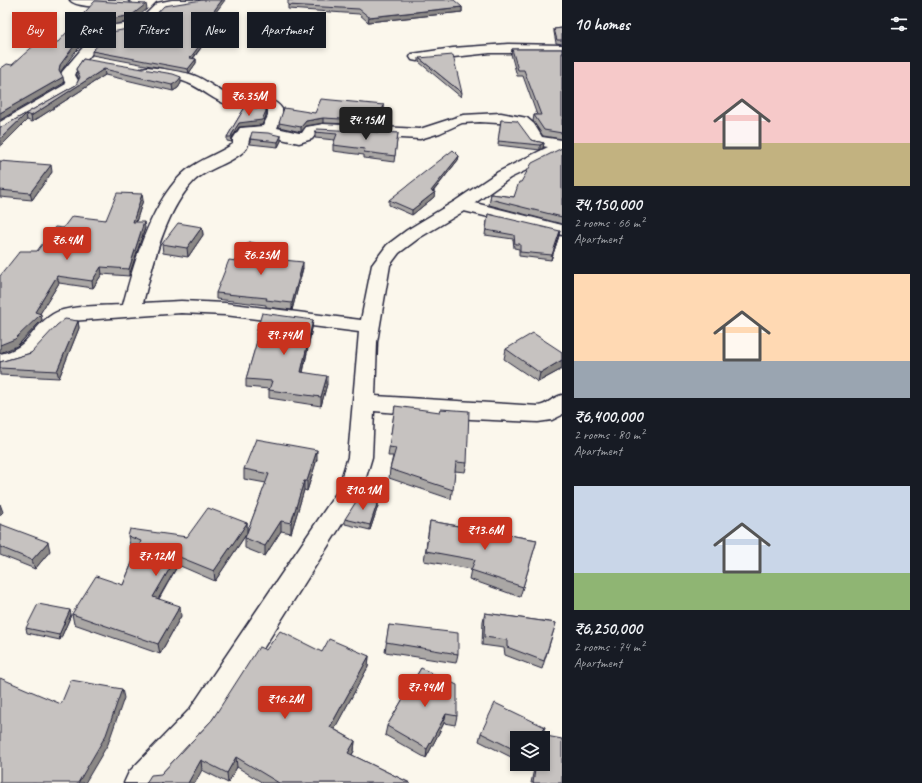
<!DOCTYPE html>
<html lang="en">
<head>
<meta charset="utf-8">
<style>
  body { margin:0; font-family:Caveat,sans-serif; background:#242831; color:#f1f3f6; height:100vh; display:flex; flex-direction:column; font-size:15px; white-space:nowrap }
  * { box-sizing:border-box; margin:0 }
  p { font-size:13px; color:#9ea1a6 }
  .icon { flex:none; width:22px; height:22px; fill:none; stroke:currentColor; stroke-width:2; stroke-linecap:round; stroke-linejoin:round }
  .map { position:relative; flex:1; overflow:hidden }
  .details { display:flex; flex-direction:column; background:#171b24; width:360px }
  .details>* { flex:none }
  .guide { position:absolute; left:12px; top:12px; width:380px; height:36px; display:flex; gap:8px }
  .controls { position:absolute; left:510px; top:731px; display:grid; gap:8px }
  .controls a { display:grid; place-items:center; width:40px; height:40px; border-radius:0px; background:#171b24; box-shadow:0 2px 6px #0003; font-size:20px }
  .price { position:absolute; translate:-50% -34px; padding:0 9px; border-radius:4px; background:#c8321e; color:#fff; font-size:13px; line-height:26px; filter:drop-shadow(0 1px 2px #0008) }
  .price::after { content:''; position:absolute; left:50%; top:24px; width:12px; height:9px; margin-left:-6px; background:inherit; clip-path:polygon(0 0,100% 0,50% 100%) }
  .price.current { background:#222; color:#fff }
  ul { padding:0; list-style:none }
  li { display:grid; align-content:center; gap:8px; height:212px; padding:0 12px }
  li span { display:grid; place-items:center; height:124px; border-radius:0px; color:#555 }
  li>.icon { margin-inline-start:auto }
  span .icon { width:72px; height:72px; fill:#fffc; stroke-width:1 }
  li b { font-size:17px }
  h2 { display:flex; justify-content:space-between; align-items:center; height:48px; padding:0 12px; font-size:17px }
  .tag { padding:0 14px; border-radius:0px; background:#171b24; box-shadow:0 2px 6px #0003; font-size:14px; line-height:36px }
  .tag.current { background:#c8321e; color:#fff }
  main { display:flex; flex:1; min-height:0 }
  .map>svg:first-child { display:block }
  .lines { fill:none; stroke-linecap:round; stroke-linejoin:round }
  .minor-casing { stroke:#22223b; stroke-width:3 }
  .minor { fill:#fbf7ec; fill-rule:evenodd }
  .wall { fill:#aaa7a5; stroke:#22223b }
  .shaded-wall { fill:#8b8886; stroke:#22223b }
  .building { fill:#c6c2c0; stroke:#22223b }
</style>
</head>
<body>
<main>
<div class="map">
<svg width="562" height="783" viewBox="0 0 562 783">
  <rect width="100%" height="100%" fill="#fbf7ec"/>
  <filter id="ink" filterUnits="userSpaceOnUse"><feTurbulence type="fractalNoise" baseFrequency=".025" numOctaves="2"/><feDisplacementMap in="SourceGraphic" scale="8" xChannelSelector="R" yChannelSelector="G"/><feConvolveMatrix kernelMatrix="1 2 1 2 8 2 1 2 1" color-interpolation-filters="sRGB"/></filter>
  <g filter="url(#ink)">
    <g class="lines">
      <g class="minor-casing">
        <path id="minor" d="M70,0H126L130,3L128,5L124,7C112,6 77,9 70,0Z
          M172,0H205L203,2L199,3L164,8L148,25L142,28L112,34L94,51L76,73L75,75L80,84L76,90L5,131L0,133V122L66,84L61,75L62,72L85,45L104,29L113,25L134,23L140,20L157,3Z
          M508,44L562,45V53H490L417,61L412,60L410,57L412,54L453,48Z
          M147,67C164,69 183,70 198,77C211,83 223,95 236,98C253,101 271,93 282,109V116L277,128L299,133H302L306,127L323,124L420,129L463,115L501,113L527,118L534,124L542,137L562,140V153L510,178L475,203L562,225V235L464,211L419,238L399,253L390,265L377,342L375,396L538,406C548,405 552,397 562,395V415L552,420L538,422L471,419L374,411L372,457L361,494L212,729L162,783H124L129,772L190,709L337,492L348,457L359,332L225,315L181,313L70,321L57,331L31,359L0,368V354C30,348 30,328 53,314C67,305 104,306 123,305C134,263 152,198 187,170C201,159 218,154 233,144V139L240,128L263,126L268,116V110C258,102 243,108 232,106C215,102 203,89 188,83C173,76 157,78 142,74L140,71L142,68ZM480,122L517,124L522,129L531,144L548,147L498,172L455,201L407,230L387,245L372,265L361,320L225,303L181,301L143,303C153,264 165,211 194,181C209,167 232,164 246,149C249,145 248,139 251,135L268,136L299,143L312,139L316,134H323L420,139L440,133L462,123Z"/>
      </g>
      <use href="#minor" class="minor"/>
    </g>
    <path class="wall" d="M288,5L462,7V12L368,22L359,14L288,9Z
      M562,28V44L556,43L554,32V29Z
      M195,41L203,45L193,59H196V63L189,73L92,55V51Z
      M512,49H562V139L543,136L533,121L534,115H537L523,76H517L511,54Z
      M419,58L462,93L461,97L419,62Z
      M83,59L181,83L178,88L173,91L105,75L32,122L27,120L4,126L76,85L79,79L77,75L76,69Z
      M384,105V109L378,125L323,123L306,126L301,132L279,127V123L315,113Z
      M245,107L266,109V116L262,125L239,127L232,138V142L227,141V137Z
      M501,120L531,140L544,143L543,148L540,150L498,145Z
      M315,132L398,133L394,162L364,158V155L333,151V145L335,140L315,138Z
      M250,139L281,141L278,147L250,144Z
      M562,148V224L489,205L491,194L514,197L521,182Z
      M459,156L458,160L433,192L434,197L412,215L389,205V200Z
      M0,161L52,172L32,200L0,197Z
      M143,200L136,222L145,228L129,276L102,274L93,288L59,283L40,313L42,320L17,346L37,251L63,228L106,220Z
      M488,214L559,236L551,260L519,256V249L514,248L513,239L485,235Z
      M202,227L203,235L188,257L163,253L162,244Z
      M271,253L268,259L303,268L292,310L266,307V305L216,299V293L236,261Z
      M313,320L312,328L303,373L327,384L321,406L269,398V389L246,387V379L257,342L256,341V333Z
      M78,321L79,328L59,378L0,375V362L31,353Z
      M506,349L562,352V369L538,382L504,359Z
      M395,406L467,463L465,472L455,471L451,499L389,478L390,469L393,456H388Z
      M317,459L307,491L304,490L291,533L281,531L265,556L245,548V538L266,483L244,479V469Z
      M378,501V506L370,530L345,524V519Z
      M430,521L537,540L520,597L469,579L471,569L424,561Z
      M247,523V533L215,581L178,565L159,599L181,616L160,654L74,624L72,614L123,585L138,548L130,545L128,536L187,537Z
      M0,524L50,551L35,569L0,555Z
      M485,613L556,623L542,669L505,655L504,648L482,645L483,621Z
      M71,615L60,640L27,633L26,628Z
      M389,625L458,654L456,663L385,652Z
      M266,650L322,652L369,656L368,667L334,729L355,741L354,751L352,755L410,783H263L237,767L228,783L202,770L161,774L212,720Z
      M421,668L457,716L455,725L444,723L426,758L385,735L387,726Z
      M545,727L542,735L562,783H531L534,769L524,764H543L517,738V760L479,741L481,733Z"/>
    <path class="shaded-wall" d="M222,0H225L192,44V40Z
      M146,4L147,9L133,21L106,26L93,34L75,52L61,71L60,76L59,70L60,65L74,46L92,28L105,20Z
      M462,7V12L368,22L369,17Z
      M203,41V45L190,62V58Z
      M196,59V63L189,73L188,69Z
      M104,69L105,75L32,122L31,116Z
      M63,77L64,83L0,120V113Z
      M181,77V83L178,88L173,91L172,85Z
      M384,105V109L378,125V121Z
      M266,111V116L262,125L239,127L232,138V142V134L239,123Z
      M26,114L27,120L0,147V139Z
      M323,118V123L306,126L301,132V127L306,121Z
      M281,136V141L278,147V142Z
      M544,143L543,148L540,150V145Z
      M459,156L458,160L430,195L431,191Z
      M51,165L52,172L32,200L30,193Z
      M435,192L434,197L412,215V210Z
      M142,194L143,200L134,228L133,222Z
      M144,222L145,228L129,276V269Z
      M202,227L203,235L188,257L187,248Z
      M560,231L559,236L551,260L552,255Z
      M271,247V253L264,265V258Z
      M303,262V268L292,310V303Z
      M101,267L102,274L93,288L92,281Z
      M57,276L59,283L38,317L41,314L42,320L17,346L0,353V345L35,312Z
      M313,320L312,328L301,381V372Z
      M78,321L79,328L59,378L57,371Z
      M562,360V369L538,382L540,373Z
      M327,376V384L321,406V397Z
      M317,450V459L307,491V481Z
      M304,481V490L291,533V523Z
      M378,501V506L370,530V525Z
      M0,504L3,512L0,515Z
      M281,521V531L265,556V546Z
      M247,523V533L215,581L214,571Z
      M48,542L50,551L35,569L32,560Z
      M177,556L178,565L154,606L153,597Z
      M180,606L181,616L160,654L158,644Z
      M70,610L71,615L60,640L59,635Z
      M369,656L368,667L330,737V727Z
      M122,689L124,698L108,744L85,783H78Z
      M446,714L444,723L426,758L427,749Z
      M355,741L354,751L347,763L348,753Z
      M236,757L237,767L228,783L227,773Z
      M201,760L202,770L195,783H188Z"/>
    <path class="building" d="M202,0H222L192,40L203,41L190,58L196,59L188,69L92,51L112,32L142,26L148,23L164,6Z
      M288,0H454L462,7L369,17L359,9L288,5Z
      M95,1L146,4L132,15L105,20L92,28L74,46L60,65L59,70L63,77L0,113V69L7,64L12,65L39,41L58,42Z
      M562,28V40H557L554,29Z
      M512,49H562V133L544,130L534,115H541L524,70H518Z
      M453,55L462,93L419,58Z
      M83,59L173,74L181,77L178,81L172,85L104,69L31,116L26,114L0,139V127L4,126L76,85L80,77L76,69Z
      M321,99L384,105L378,121L323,118L306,121L301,127L279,123L284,108L315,113Z
      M245,107L266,109V111L262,120L239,123L232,134L231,137H227Z
      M501,120L517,121L531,140L544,143L540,145L498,141Z
      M317,129L398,133L395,156L364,152L365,149L333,145L337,134L315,132Z
      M252,132L268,133L281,136L278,142L250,139Z
      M562,148V217L490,199L491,194L514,197L519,182H521L532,163Z
      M453,150L459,156L431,191L435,192L412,210L389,200Z
      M0,161L51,165L30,193L0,190Z
      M117,193L142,194L133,222H144L129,269L101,267L92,281L57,276L35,312L41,314L15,339L0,345V276L20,251H37L55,227L63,228L72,216L106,220Z
      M488,214L560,231L552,255L520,252V244H515L514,235L486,230Z
      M178,223L202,227L187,248L162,244Z
      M249,242L271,247L264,258L303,262L292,303L266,300L267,298L216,293L229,260L236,261Z
      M262,313L313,320L301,372L327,376L321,397L269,390L272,381L246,379L259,334L256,333Z
      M65,319L78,321L57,371L0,368V362L31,353L57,325Z
      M533,333L562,352V360L540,373L506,349Z
      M395,406L440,412L441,409L469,411L467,463L456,462L453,490L390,469L396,448L389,447Z
      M256,439L317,450L307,481H304L291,523L281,521L265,546L245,538L269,474L244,469Z
      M359,497L378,501L370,525L345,519Z
      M208,508L247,523L214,571L177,556L153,597L180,606L158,644L72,614L96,576L123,585L141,541L128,536L130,529L187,537Z
      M430,521L537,540L523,587L471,570L475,560L426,551Z
      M0,524L48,542L32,560L0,547Z
      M38,604L70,610L59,635L26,628Z
      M485,613L556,623L544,661L507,647V640L484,637Z
      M389,625L458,633V654L386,642Z
      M280,631L322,652L329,639L369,656L330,727L355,741L348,753L410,783H279L236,757L227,773L201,760L188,783H146L151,775L161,774L212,720L259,647L266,650Z
      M421,668L457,685V716L446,714L427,749L387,726Z
      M0,678L61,704L71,680L122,689L106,735L78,783H0Z
      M495,703L545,727L541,735L562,739V783H533L536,764H543V738H517V751L481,733Z"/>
  </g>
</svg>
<div class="controls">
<a><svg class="icon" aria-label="layers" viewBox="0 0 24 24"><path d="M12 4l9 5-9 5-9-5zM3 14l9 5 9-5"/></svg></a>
</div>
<b class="price" style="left:249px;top:117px">₹6.35M</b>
<b class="price current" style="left:366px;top:141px">₹4.15M</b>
<b class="price" style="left:67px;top:261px">₹6.4M</b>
<b class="price" style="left:261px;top:276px">₹6.25M</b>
<b class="price" style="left:284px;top:356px">₹9.74M</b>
<b class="price" style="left:363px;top:511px">₹10.1M</b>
<b class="price" style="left:485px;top:551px">₹13.6M</b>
<b class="price" style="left:156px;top:577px">₹7.12M</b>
<b class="price" style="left:425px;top:708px">₹7.94M</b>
<b class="price" style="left:285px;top:720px">₹16.2M</b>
<div class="guide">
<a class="tag current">Buy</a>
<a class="tag">Rent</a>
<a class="tag">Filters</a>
<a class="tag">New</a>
<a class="tag">Apartment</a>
</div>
</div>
<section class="details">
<h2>10 homes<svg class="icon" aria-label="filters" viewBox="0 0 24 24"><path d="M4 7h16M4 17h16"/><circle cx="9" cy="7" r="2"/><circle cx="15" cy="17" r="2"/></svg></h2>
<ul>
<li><span style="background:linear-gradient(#f6c9c9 65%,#c2b280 0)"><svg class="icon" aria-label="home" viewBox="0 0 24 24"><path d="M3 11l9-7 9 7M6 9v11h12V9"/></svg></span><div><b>₹4,150,000</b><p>2 rooms · 66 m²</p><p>Apartment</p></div></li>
<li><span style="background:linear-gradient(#ffd9b3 70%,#9aa5b1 0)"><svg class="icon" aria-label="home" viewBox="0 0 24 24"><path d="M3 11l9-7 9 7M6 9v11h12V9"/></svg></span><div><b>₹6,400,000</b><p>2 rooms · 80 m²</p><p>Apartment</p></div></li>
<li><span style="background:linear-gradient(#c9d6e8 70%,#8fb573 0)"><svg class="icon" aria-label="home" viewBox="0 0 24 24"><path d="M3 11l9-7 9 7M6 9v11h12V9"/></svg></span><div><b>₹6,250,000</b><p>2 rooms · 74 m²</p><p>Apartment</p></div></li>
</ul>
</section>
</main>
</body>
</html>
